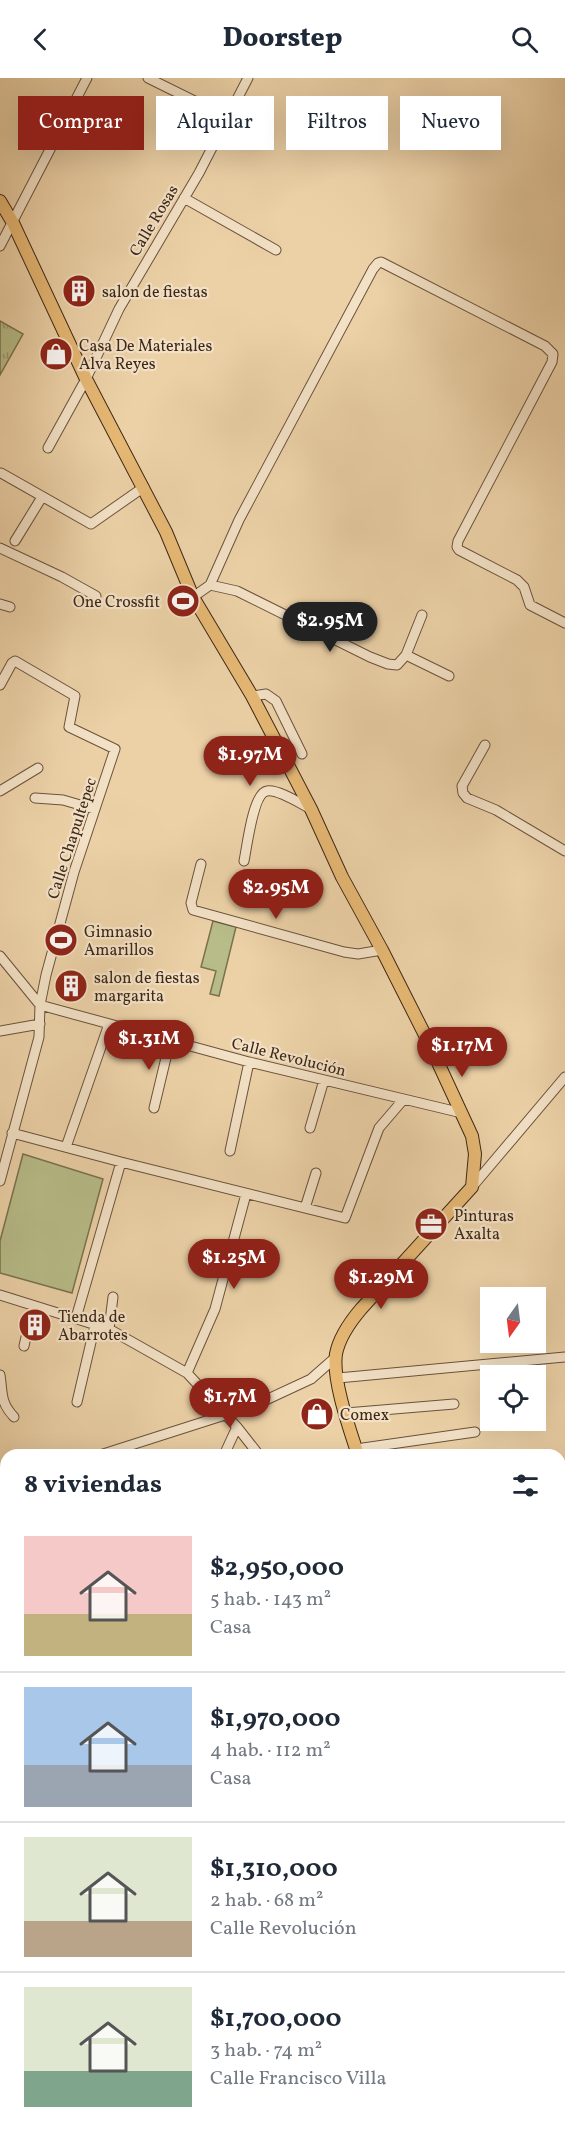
<!DOCTYPE html>
<html lang="es">
<head>
<meta charset="utf-8">
<style>
  body { margin:0; font-family:Vollkorn,serif; background:#f2f2f3; color:#1f2937; height:100vh; display:flex; flex-direction:column; font-size:22px; white-space:nowrap }
  * { box-sizing:border-box; margin:0 }
  p { font-size:20px; color:#747a83 }
  .icon { flex:none; width:33px; height:33px; fill:none; stroke:currentColor; stroke-width:2; stroke-linecap:round; stroke-linejoin:round }
  .map { position:relative; flex:1; overflow:hidden }
  .panel { position:absolute; left:0px; top:1371px; width:566px; height:686px; display:flex; flex-direction:column; background:#fff; border-radius:18px 18px 0 0; box-shadow:0 6px 24px #0002 }
  .panel>* { flex:none }
  .banner { position:absolute; left:18px; top:18px; width:530px; height:54px; display:flex; gap:12px }
  .needle { width:39px; rotate:194deg }
  .controls { position:absolute; left:480px; top:1209px; display:grid; gap:12px }
  .controls a { display:grid; place-items:center; width:66px; height:66px; border-radius:0px; background:#fff; box-shadow:0 6px 24px #0002; font-size:30px }
  .price { position:absolute; translate:-50% -51px; padding:0 14px; border-radius:21px; background:#8f2418; color:#fff; font-size:20px; line-height:39px; filter:drop-shadow(0 2px 3px #0008) }
  .price::after { content:''; position:absolute; left:50%; top:36px; width:18px; height:14px; margin-left:-9px; background:inherit; clip-path:polygon(0 0,100% 0,50% 100%) }
  .price.active { background:#222; color:#fff }
  ul { padding:0; list-style:none }
  li { display:flex; align-items:center; gap:18px; height:150px; padding:0 24px }
  li+li { border-top:2px solid #e0e1e3 }
  li span { display:grid; place-items:center; flex:none; width:168px; height:120px; border-radius:0px; color:#555 }
  li>.icon { margin-inline-start:auto }
  span .icon { width:72px; height:72px; fill:#fffc; stroke-width:1 }
  li b { font-size:26px }
  h2 { display:flex; justify-content:space-between; align-items:center; height:72px; padding:0 24px; font-size:26px }
  .pill { padding:0 21px; border-radius:0px; background:#fff; box-shadow:0 6px 24px #0002; font-size:21px; line-height:54px }
  .pill.active { background:#8f2418; color:#fff }
  header { display:flex; justify-content:space-between; align-items:center; height:78px; padding:0 24px; background:#fff; font-size:27px; font-weight:800 }
  .map>svg:first-child { display:block }
  .grass { fill:url(#grass-tufts); stroke:#7a7250; stroke-width:1.5 }
  .green { fill:#b7bc88; stroke:#7a7250; stroke-width:1.5 }
  .lines { fill:none; stroke-linecap:round; stroke-linejoin:round }
  .minor-casing { stroke:#6a523c; stroke-width:11 }
  .major-casing { stroke:#3e2819; stroke-width:14 }
  .minor { stroke:#f3e1c6; stroke-width:9 }
  .major { stroke:#e6b874; stroke-width:12 }
  .labels { text-anchor:middle; stroke-width:4.5; stroke-linejoin:round; paint-order:stroke }
  .street-label { font-size:16px; fill:#3e2819; stroke:#f3e1c6 }
  .poi-label { font-size:16px; fill:#3e2819; stroke:#f3e1c6; text-anchor:start }
</style>
</head>
<body>
<header><svg class="icon" aria-label="back" viewBox="0 0 24 24"><path d="M15 5l-7 7 7 7"/></svg>Doorstep<svg class="icon" aria-label="search" viewBox="0 0 24 24"><circle cx="10" cy="10" r="6"/><path d="M15 15l6 6"/></svg></header>
<div class="map">
<svg width="565" height="2056" viewBox="0 0 565 2056">
  <defs>
    <pattern id="grass-tufts" width="24" height="20" patternUnits="userSpaceOnUse" patternTransform="scale(1.5)"><rect width="24" height="20" fill="#b7bc88"/><path d="M3 7l-1-3M5 7V3M7 7l1-3M15 17l-1-3M17 17v-4M19 17l1-3" fill="none" stroke="#96996e"/></pattern>
  </defs>
  <rect width="100%" height="100%" fill="#ecd1a7"/>
  <filter id="stains"><feTurbulence type="fractalNoise" baseFrequency=".00333" numOctaves="4"/><feColorMatrix values="0 0 0 0 .2 0 0 0 0 .09 0 0 0 0 .02 0 0 0 .5 -.17"/></filter>
  <radialGradient id="worn" r=".72"><stop offset=".6" stop-color="#630" stop-opacity="0"/><stop offset="1" stop-color="#630" stop-opacity=".3"/></radialGradient>
  <path class="grass" d="M0,243L23,256L0,297Z"/>
  <path class="green" d="M213,843L236,849L219,918L210,916L216,893L201,889Z
    M23,1076L103,1101L72,1215L0,1195V1163Z"/>
  <g class="lines">
    <g class="minor-casing">
      <path id="minor" d="M148,0L227,39
        M184,120L276,172
        M0,168L87,0
        M48,370L86,301L119,231L199,95L248,0
        M1,395L91,446L144,409
        M15,463L42,419
        M0,470L62,499L96,518
        M210,507L239,442L373,191L378,185L381,184L545,268L553,276L552,284L458,463L457,469L459,472L517,502L524,509L530,527L565,545
        M193,519L210,507L237,513L370,579L388,586L397,587L406,577L422,537
        M0,526L10,529
        M406,577L449,598
        M0,607L12,585L15,583L75,618L69,649L115,671L74,794L46,897L40,927L39,959L0,1103
        M252,618L266,616L276,623L302,676
        M485,667L462,708L463,715L467,720L496,732L565,773
        M0,713L38,690
        M35,720L63,722L94,731
        M244,783C247,769 253,715 267,713C278,711 301,726 311,731
        M201,786L191,825L193,832L344,874L358,876L382,872
        M0,878L40,927L249,984L462,1035
        M0,953L40,946
        M154,1030L170,963
        M310,1050L324,1002
        M12,1055L121,1084L345,1140L379,1050L403,1022
        M66,1069L109,946
        M230,1073L249,984
        M472,1109L565,999
        M305,1130L316,1095
        M0,1217L109,1251L187,1295L237,1349L259,1377
        M76,1240L121,1084
        M109,1251L113,1219
        M24,1268L33,1228
        M187,1295L215,1231L246,1116
        M0,1297C3,1316 0,1324 14,1339
        M338,1300L565,1279
        M77,1324L95,1247
        M346,1335L454,1326
        M356,1371L475,1354
        M100,1377L253,1328L311,1301L336,1279
        M224,1377L237,1349
        M0,1408L6,1406
        M0,1434H6
        M0,1570L6,1565
        M560,1638L565,1643
        M0,1680L6,1656
        M0,1721L6,1718
        M560,1835L565,1846
        M0,1897L6,1898
        M560,1897L565,1887
        M0,2020L6,2005
        M178,2050L194,2056
        M360,2050L364,2056
        M414,2050L417,2056
        M312,2056L314,2050
        M426,2056L430,2050
        M461,2056L467,2050"/>
    </g>
    <g class="major-casing">
      <path id="major" d="M0,123L13,145L86,301L166,454L193,519L252,618L311,731L342,799L382,872L428,963L472,1058L475,1076L472,1109L361,1231C350,1244 339,1260 336,1276C332,1302 350,1352 358,1377
        M560,1669L565,1674
        M560,1973L565,1962
        M509,2056L513,2050"/>
    </g>
    <use href="#minor" class="minor"/>
    <use href="#major" class="major"/>
  </g>
  <defs>
    <g id="building-disc" transform="scale(1.725)"><circle r="9.5" fill="#8f2418" stroke="#f3e1c6"/><path d="M-4-6H4V6H1V3H-1V6H-4ZM-2.5-4.3h1.7v1.8h-1.7ZM.8-4.3h1.7v1.8H.8ZM-2.5-1h1.7V.8h-1.7ZM.8-1h1.7V.8H.8Z" fill="#fff"/></g>
    <g id="shop-disc" transform="scale(1.725)"><circle r="9.5" fill="#8f2418" stroke="#f3e1c6"/><path d="M-5-2.5h2.3a2.7 3.5 0 0 1 5.4 0H5L5.5 6h-11ZM-1.5-2.5h3a1.5 2.3 0 0 0-3 0Z" fill="#fff"/></g>
    <g id="stadium-disc" transform="scale(1.725)"><circle r="9.5" fill="#8f2418" stroke="#f3e1c6"/><path d="M0-5a6.5 5 0 1 0 0 10a6.5 5 0 1 0 0-10ZM-3.5-1.8h7v3.6h-7Z" fill="#fff"/></g>
    <g id="office-disc" transform="scale(1.725)"><circle r="9.5" fill="#8f2418" stroke="#f3e1c6"/><path d="M-6-3h4V-5.5h4V-3h4V5H-6ZM-1-4.5V-3h2v-1.5ZM-6 0V1H6V0Z" fill="#fff"/></g>
  </defs>
  <g fill-rule="evenodd">
    <use href="#building-disc" x="79" y="213"/>
    <use href="#shop-disc" x="56" y="276"/>
    <use href="#stadium-disc" x="183" y="523"/>
    <use href="#stadium-disc" x="61" y="862"/>
    <use href="#building-disc" x="71" y="908"/>
    <use href="#office-disc" x="431" y="1146"/>
    <use href="#building-disc" x="35" y="1247"/>
    <use href="#shop-disc" x="317" y="1336"/>
  </g>
  <g class="labels">
    <g class="street-label">
      <text transform="translate(153 142) rotate(-59)" y="6">Calle Rosas</text>
      <text transform="translate(71 760) rotate(-72)" y="6">Calle Chapultepec</text>
      <text transform="translate(289 978) rotate(14)" y="6">Calle Revolución</text>
    </g>
    <g class="poi-label">
      <text x="102" y="219">salon de fiestas</text>
      <text x="79" y="273">Casa De Materiales<tspan x="79" dy="18">Alva Reyes</tspan></text>
      <text x="160" y="529" text-anchor="end">One Crossfit</text>
      <text x="84" y="859">Gimnasio<tspan x="84" dy="18">Amarillos</tspan></text>
      <text x="94" y="905">salon de fiestas<tspan x="94" dy="18">margarita</tspan></text>
      <text x="454" y="1143">Pinturas<tspan x="454" dy="18">Axalta</tspan></text>
      <text x="58" y="1244">Tienda de<tspan x="58" dy="18">Abarrotes</tspan></text>
      <text x="340" y="1342">Comex</text>
    </g>
  </g>
  <rect width="100%" height="100%" filter="url(#stains)"/>
  <rect width="100%" height="100%" fill="url(#worn)"/>
</svg>
<div class="controls">
<a><svg class="needle" viewBox="-14 -14 28 28"><path d="M0-13l5 13h-10z" fill="#e53935"/><path d="M0 13l5-13h-10z" fill="#747a83"/></svg></a>
<a><svg class="icon" aria-label="locate" viewBox="0 0 24 24"><circle cx="12" cy="12" r="6"/><path d="M12 2v4M12 18v4M2 12h4M18 12h4"/></svg></a>
</div>
<b class="price active" style="left:330px;top:575px">$2.95M</b>
<b class="price" style="left:250px;top:709px">$1.97M</b>
<b class="price" style="left:276px;top:842px">$2.95M</b>
<b class="price" style="left:149px;top:993px">$1.31M</b>
<b class="price" style="left:462px;top:1000px">$1.17M</b>
<b class="price" style="left:234px;top:1212px">$1.25M</b>
<b class="price" style="left:381px;top:1232px">$1.29M</b>
<b class="price" style="left:230px;top:1351px">$1.7M</b>
<div class="banner">
<a class="pill active">Comprar</a>
<a class="pill">Alquilar</a>
<a class="pill">Filtros</a>
<a class="pill">Nuevo</a>
</div>
<section class="panel">
<h2>8 viviendas<svg class="icon" aria-label="filters" viewBox="0 0 24 24"><path d="M4 7h16M4 17h16"/><circle cx="9" cy="7" r="2"/><circle cx="15" cy="17" r="2"/></svg></h2>
<ul>
<li><span style="background:linear-gradient(#f6c9c9 65%,#c2b280 0)"><svg class="icon" aria-label="home" viewBox="0 0 24 24"><path d="M3 11l9-7 9 7M6 9v11h12V9"/></svg></span><div><b>$2,950,000</b><p>5 hab. · 143 m²</p><p>Casa</p></div></li>
<li><span style="background:linear-gradient(#a9c7e8 65%,#9aa5b1 0)"><svg class="icon" aria-label="home" viewBox="0 0 24 24"><path d="M3 11l9-7 9 7M6 9v11h12V9"/></svg></span><div><b>$1,970,000</b><p>4 hab. · 112 m²</p><p>Casa</p></div></li>
<li><span style="background:linear-gradient(#dfe7d0 70%,#b9a48a 0)"><svg class="icon" aria-label="home" viewBox="0 0 24 24"><path d="M3 11l9-7 9 7M6 9v11h12V9"/></svg></span><div><b>$1,310,000</b><p>2 hab. · 68 m²</p><p>Calle Revolución</p></div></li>
<li><span style="background:linear-gradient(#dfe7d0 70%,#7fa58c 0)"><svg class="icon" aria-label="home" viewBox="0 0 24 24"><path d="M3 11l9-7 9 7M6 9v11h12V9"/></svg></span><div><b>$1,700,000</b><p>3 hab. · 74 m²</p><p>Calle Francisco Villa</p></div></li>
</ul>
</section>
</div>
</body>
</html>
